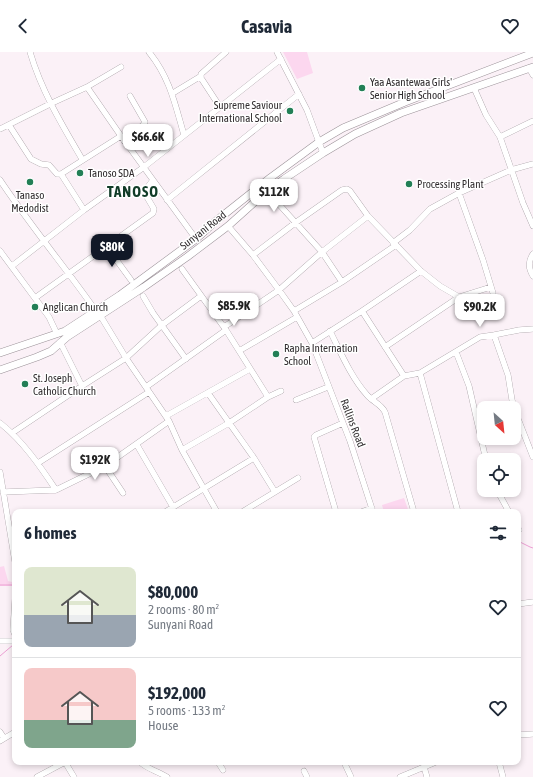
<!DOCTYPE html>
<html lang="en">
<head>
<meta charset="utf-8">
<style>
  body { margin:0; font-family:"Asap Condensed",sans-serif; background:#f2f2f3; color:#1f2937; height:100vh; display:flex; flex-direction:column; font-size:15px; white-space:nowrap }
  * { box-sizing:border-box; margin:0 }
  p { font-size:13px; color:#747a83 }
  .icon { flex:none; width:22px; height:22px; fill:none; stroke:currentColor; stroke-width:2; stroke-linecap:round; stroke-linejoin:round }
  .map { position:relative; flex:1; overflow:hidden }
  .drawer { position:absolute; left:12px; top:457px; width:509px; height:256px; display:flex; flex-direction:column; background:#fff; border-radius:8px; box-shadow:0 2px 6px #0003 }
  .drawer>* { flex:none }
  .needle { width:26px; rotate:153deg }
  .controls { position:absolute; left:477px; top:349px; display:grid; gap:8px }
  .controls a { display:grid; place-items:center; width:44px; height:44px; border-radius:8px; background:#fff; box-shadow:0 2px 6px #0003; font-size:20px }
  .price { position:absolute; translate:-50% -34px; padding:0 9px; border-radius:8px; background:#fff; color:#222; font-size:13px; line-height:26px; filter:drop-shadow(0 1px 2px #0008) }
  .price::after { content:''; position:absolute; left:50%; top:24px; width:12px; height:9px; margin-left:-6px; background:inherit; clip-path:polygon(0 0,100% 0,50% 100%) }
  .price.on { background:#111827; color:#fff }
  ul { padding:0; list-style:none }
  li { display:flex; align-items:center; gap:12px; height:100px; padding:0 12px }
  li+li { border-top:1px solid #e0e1e3 }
  li span { display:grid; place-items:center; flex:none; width:112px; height:80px; border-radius:8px; color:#555 }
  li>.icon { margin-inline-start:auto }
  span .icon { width:48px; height:48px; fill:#fffc; stroke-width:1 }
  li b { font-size:17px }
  h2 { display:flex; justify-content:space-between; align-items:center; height:48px; padding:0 12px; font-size:17px }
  header { display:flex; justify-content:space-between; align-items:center; height:52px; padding:0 12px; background:#fff; font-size:18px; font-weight:700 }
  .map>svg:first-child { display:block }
  .green { fill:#fcd7ef }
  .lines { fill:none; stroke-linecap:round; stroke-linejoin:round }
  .stream { stroke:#eca0d3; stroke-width:1 }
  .minor-casing { stroke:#9b9298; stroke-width:6 }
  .major-casing { stroke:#9b9298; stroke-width:8 }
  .minor { stroke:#fff; stroke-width:5.5 }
  .major { stroke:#fff; stroke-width:7 }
  .poi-dot { fill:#227f56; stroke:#fff; stroke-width:1.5 }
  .labels { text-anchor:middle; stroke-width:3; stroke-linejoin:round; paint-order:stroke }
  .poi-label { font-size:11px; fill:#312d2f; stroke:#fff; text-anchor:start }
  .street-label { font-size:11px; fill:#312d2f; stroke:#fff }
  .district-label { font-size:15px; font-weight:bold; letter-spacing:1px; fill:#113c28; stroke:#fff }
</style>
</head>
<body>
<header><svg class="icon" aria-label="back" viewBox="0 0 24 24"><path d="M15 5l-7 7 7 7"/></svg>Casavia<svg class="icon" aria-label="heart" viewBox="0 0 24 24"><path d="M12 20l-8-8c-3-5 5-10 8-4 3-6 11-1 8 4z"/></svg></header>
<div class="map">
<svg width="533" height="725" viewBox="0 0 533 725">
  <rect width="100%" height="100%" fill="#fbf1f7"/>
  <path class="green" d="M283,0H307L313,21L297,27Z
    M404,446L409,460H384L382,453Z
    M4,514L8,529L12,530V534H0V515Z"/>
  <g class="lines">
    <path class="stream" d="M518,489L530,495L533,496
      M0,533H13
      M0,604L13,593"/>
    <g class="minor-casing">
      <path id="minor" d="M30,0C41,38 62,73 82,107
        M149,0C170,26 175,52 184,83
        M277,0L307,58L323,101
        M529,16L533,23
        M87,35L121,84L196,187
        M474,36L486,63L500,85L523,151L533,174
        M173,41L201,24
        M220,55L201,26V22L226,0
        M9,73L31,107L41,112L49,113L57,122H61
        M0,77L52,51L87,35L121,15
        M500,85L533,69
        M124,89L143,73L145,70L130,44
        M0,128C30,173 65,215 96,259
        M267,139L322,200L368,164
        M459,141L483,208L493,241
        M167,148L299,42
        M84,158L61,122L121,84
        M228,174L253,203L279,238L294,259L312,291L350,389L373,460
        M393,191L410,178L430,157L459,141L511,118L533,112
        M107,195L131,228
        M0,199L49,265L57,282
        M533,202C528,209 528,216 533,224
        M253,203L295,171L342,138L347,137L350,139L368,164L421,219L440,234L459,245
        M12,214L84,158L144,115L281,7
        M182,217L226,278L268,345
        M143,244L153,261L186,307
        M35,246L153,161L154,157L144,140L153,128
        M294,259L342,230L396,193
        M362,259L404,324L420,321L480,285L494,283L508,323L512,348L515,359L533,405
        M100,263L126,306L169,369L182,398L217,460
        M224,275L279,238L322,200L342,230
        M330,279C341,301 351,325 367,343C373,350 381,352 385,360L414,460
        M494,283L519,278L533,277
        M60,290L82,334
        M312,291L362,259L421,219
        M385,295L459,245L491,235
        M239,299L297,265
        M456,300L469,334L486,408
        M420,321L458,460
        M146,335L226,278
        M208,341L254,406L275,440
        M371,347L404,324
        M296,348L328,335
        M166,364L250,317
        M0,371C23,389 40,414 56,438
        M12,381L82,334L126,306L162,273L201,244
        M137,393L173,455
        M182,398L229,371L268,345L281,339
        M38,411L149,340
        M105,414L123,441
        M0,420L15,510
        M497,438L509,460
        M3,440L56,438L105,414L169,369
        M165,460L254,406
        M242,460L298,426
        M336,460L314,385L316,383L343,371
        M361,460L372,456
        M518,476L519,478
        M15,547L13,578L15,583
        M518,552L533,550
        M0,589H15
        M0,680L4,686
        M518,683L533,682
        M0,689L15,680
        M65,710L74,725
        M140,710C147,717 158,719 167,725
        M218,710L223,718
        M344,710L351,725
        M499,710L503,725
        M424,715L427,725
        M304,719L307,725
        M37,725L65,710
        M400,725L436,710"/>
    </g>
    <g class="major-casing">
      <path id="major" d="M0,301L65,279L120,243L196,187L216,169L270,126L319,90L343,76L405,50L533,1
        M0,318L37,305L51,299L67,285L144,235L187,205L228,174L267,139L284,127L323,101L355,82L401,61L533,15"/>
    </g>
    <use href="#minor" class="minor"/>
    <use href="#major" class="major"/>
  </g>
  <g class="poi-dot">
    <circle cx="362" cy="36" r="4"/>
    <circle cx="290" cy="59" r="4"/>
    <circle cx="80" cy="121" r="4"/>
    <circle cx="30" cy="130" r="4"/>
    <circle cx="409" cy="132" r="4"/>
    <circle cx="35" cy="255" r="4"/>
    <circle cx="276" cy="302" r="4"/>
    <circle cx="25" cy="332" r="4"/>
  </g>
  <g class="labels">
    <g class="poi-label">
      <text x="370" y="34">Yaa Asantewaa Girls'<tspan x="370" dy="13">Senior High School</tspan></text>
      <text x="282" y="57" text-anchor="end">Supreme Saviour<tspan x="282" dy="13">International School</tspan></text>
      <text x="88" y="125">Tanoso SDA</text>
      <text x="417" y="136">Processing Plant</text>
      <text x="30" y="147" text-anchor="middle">Tanaso<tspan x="30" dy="13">Medodist</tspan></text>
      <text x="43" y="259">Anglican Church</text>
      <text x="284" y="300">Rapha Internation<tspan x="284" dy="13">School</tspan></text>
      <text x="33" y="330">St. Joseph<tspan x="33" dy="13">Catholic Church</tspan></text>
    </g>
    <g class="street-label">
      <text transform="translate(203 178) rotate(-38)" y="4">Sunyani Road</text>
      <text transform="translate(353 371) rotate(69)" y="4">Rallins Road</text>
    </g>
    <g class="district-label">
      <text x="133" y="145">TANOSO</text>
    </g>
  </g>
</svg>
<div class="controls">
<a><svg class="needle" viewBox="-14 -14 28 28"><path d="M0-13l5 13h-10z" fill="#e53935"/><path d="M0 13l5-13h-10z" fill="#747a83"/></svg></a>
<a><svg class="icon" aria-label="locate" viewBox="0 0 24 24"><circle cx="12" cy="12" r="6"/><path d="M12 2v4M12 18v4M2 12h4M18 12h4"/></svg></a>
</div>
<b class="price" style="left:148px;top:106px">$66.6K</b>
<b class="price" style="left:274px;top:161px">$112K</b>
<b class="price on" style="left:112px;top:216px">$80K</b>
<b class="price" style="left:234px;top:275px">$85.9K</b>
<b class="price" style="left:480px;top:276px">$90.2K</b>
<b class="price" style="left:95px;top:429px">$192K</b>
<section class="drawer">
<h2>6 homes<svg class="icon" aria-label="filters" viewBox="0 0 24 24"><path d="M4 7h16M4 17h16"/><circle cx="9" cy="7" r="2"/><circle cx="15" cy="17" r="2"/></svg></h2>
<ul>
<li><span style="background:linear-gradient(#dfe7d0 60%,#9aa5b1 0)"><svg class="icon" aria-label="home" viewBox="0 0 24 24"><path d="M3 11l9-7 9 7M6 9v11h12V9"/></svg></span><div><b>$80,000</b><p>2 rooms · 80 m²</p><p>Sunyani Road</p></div><svg class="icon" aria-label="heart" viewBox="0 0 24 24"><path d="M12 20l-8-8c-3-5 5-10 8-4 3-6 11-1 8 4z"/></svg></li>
<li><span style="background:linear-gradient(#f6c9c9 65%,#7fa58c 0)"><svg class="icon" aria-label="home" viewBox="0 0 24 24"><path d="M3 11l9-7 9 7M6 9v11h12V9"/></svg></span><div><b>$192,000</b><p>5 rooms · 133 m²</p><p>House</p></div><svg class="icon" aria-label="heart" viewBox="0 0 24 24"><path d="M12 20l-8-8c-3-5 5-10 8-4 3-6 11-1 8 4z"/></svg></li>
</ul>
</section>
</div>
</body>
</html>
